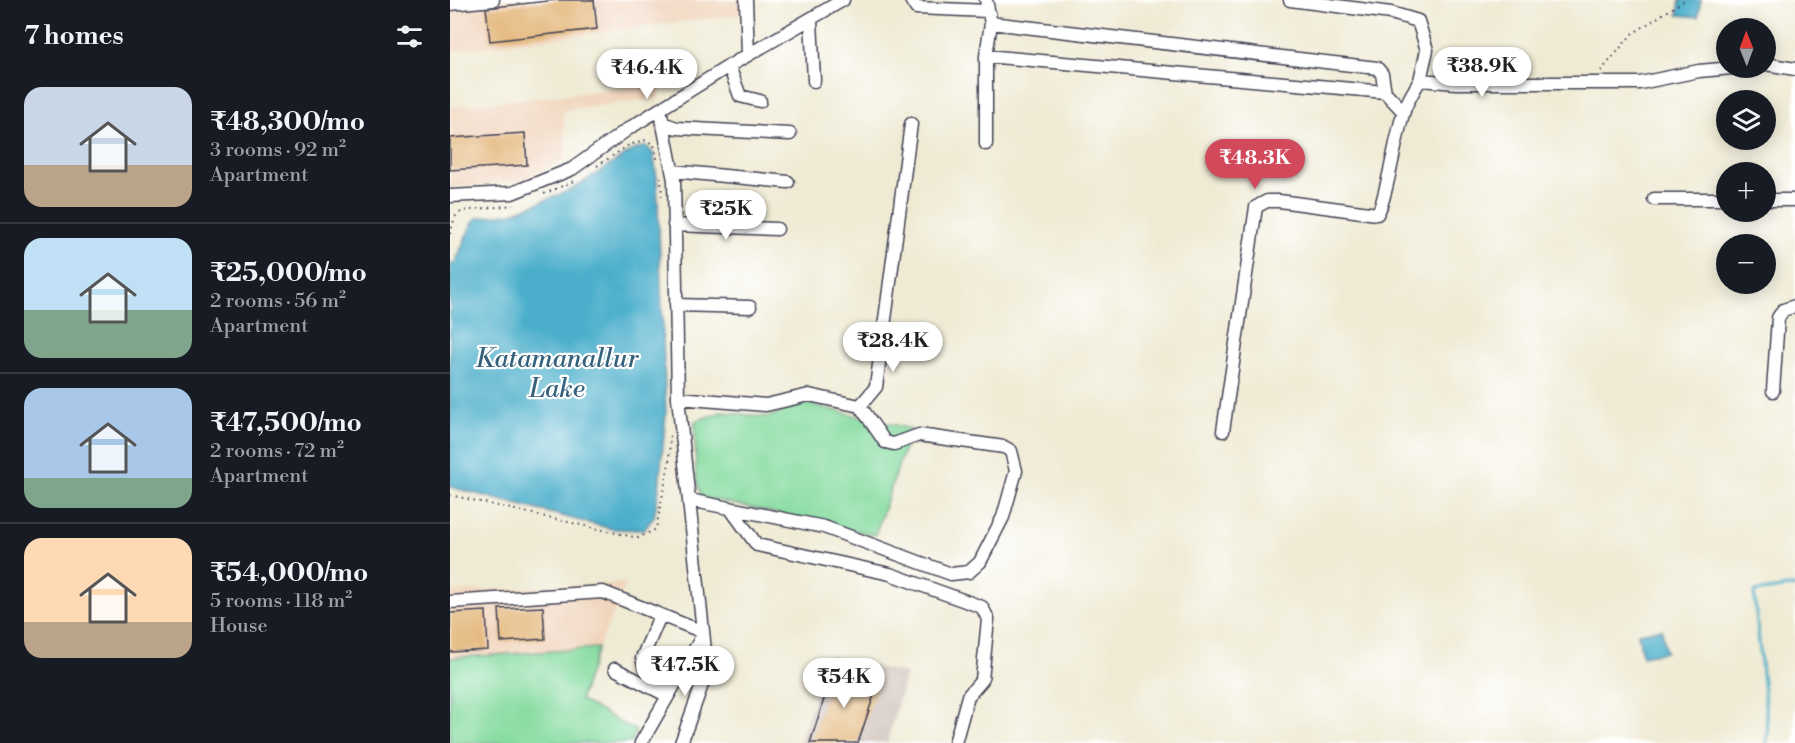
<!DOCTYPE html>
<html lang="en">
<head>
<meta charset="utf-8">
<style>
  body { margin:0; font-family:"Libre Bodoni",serif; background:#20242c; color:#f1f3f6; height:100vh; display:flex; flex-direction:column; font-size:22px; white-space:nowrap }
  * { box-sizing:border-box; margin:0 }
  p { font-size:20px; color:#9ea1a6 }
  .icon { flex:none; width:33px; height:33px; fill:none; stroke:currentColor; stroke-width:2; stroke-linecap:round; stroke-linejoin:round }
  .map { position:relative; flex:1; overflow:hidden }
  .drawer { display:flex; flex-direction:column; background:#171b24; width:450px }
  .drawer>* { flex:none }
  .needle { width:39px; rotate:359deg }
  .controls { position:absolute; left:1266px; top:18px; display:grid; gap:12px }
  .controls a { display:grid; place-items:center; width:60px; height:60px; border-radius:50%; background:#171b24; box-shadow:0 3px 15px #0003; font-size:30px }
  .price { position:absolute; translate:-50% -51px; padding:0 14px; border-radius:21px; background:#fff; color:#222; font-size:20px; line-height:39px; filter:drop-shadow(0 2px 3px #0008) }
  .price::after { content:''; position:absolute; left:50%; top:36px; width:18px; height:14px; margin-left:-9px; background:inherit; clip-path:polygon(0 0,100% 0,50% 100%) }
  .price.on { background:#d1495b; color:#fff }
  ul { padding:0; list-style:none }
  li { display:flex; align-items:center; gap:18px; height:150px; padding:0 24px }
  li+li { border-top:2px solid #363941 }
  li span { display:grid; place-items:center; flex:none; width:168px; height:120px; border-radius:18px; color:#555 }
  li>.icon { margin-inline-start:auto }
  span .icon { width:72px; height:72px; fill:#fffc; stroke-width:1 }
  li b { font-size:26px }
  h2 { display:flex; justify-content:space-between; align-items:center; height:72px; padding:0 24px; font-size:26px }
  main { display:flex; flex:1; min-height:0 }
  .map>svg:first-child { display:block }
  .built { fill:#f1d5bd }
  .industrial { fill:#cec1ba }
  .green { fill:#83da9e; stroke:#527e6c; stroke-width:1.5 }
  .water { fill:#4cafcb; stroke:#376883; stroke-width:1.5 }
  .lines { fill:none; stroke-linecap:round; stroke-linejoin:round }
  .stream { stroke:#4cafcb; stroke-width:3 }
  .building { fill:#e3b578 }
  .minor-casing { stroke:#414052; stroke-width:15 }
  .path { stroke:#414052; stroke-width:2; stroke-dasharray:1.5 4.5; stroke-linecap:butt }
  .minor { stroke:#fff; stroke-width:12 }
  .labels { text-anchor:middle; stroke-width:4.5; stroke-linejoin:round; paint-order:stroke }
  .water-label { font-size:26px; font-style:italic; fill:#35617c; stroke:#fff }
</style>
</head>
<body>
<main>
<section class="drawer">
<h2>7 homes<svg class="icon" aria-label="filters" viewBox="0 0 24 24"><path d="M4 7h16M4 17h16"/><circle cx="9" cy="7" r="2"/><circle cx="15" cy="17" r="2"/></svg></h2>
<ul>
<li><span style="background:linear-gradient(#c9d6e8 65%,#b9a48a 0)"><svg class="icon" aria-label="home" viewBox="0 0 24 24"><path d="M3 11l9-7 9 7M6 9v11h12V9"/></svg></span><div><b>₹48,300/mo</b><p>3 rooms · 92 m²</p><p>Apartment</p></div></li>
<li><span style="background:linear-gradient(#bfe0f5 60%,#7fa58c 0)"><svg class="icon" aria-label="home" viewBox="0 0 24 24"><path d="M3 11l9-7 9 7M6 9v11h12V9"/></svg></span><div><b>₹25,000/mo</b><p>2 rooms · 56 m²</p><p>Apartment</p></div></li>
<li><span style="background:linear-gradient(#a9c7e8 75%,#7fa58c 0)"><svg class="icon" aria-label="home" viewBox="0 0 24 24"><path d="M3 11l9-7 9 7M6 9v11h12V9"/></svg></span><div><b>₹47,500/mo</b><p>2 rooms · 72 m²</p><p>Apartment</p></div></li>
<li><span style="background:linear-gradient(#ffd9b3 70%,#b9a48a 0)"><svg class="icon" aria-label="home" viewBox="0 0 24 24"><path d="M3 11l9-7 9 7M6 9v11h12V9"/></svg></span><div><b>₹54,000/mo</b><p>5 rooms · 118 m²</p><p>House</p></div></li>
</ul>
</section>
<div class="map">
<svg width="1345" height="743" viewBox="0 0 1345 743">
  <rect width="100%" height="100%" fill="#fff"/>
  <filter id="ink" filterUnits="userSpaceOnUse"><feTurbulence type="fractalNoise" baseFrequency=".0167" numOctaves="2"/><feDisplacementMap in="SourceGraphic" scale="12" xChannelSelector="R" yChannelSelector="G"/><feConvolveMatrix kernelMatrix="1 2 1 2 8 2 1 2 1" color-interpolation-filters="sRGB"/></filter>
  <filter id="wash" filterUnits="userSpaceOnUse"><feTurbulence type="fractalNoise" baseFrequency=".008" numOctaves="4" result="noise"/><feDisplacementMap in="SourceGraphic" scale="24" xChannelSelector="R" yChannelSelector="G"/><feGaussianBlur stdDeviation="1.35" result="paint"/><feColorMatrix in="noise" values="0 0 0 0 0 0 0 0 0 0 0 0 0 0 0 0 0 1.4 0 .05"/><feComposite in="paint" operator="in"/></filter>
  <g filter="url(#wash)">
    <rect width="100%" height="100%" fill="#efead3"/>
    <path class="built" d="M0,0H301L303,13L0,51Z
      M210,84V98L113,110L116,158L75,180L0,188V107Z
      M176,583L148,648L0,658V592Z"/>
    <path class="industrial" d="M379,655L456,674L437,743H349Z"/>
    <path class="green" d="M355,403L461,429L425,535L251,497L246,476L245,421L272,412L318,417Z
      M148,648L130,700L186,731L181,743H0V658Z"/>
    <path class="water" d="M1230,0H1251L1248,17L1228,15Z
      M196,146L203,153L207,177L216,414L209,489L204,517L194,530L162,529L0,487V265L5,263L21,225L27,218L62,213L123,189L183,150Z
      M1212,629L1216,652L1192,656L1188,633Z"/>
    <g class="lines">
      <path class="stream" d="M1316,743L1318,733L1304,592L1345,586"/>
    </g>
    <g id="blocks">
      <path class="building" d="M107,0H144L147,29L40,41L36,8Z
        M75,133L77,165L0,170V138Z
        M93,607L95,639L51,642L49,609Z
        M36,611L38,650L0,652V613Z
        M384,668L428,683L408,743H360Z"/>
    </g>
  </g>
  <g filter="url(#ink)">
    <use href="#blocks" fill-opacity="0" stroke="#414052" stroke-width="1.5"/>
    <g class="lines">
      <g class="minor-casing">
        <path id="minor" d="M296,0L298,55
          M461,0L466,8L538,11
          M840,0L941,13L968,21L977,50L970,80L1006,83H1190L1249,71L1282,68
          M0,4L43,0
          M361,20L364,81
          M541,23L927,68L932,74L935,92L953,111
          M536,56L935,92
          M1316,64L1345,69
          M279,66L290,96L310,101
          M210,109L224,180L228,398L255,650L253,682L231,743
          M212,123L227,128L340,134
          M536,144V56L541,23L536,0
          M222,171L338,182
          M0,196L62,193L122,169L178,129L279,66L393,0
          M1204,199H1276
          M1316,200H1345
          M224,225L327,229
          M226,305L300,307
          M1323,391L1328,318L1333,310L1345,306
          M228,398L316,405L359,395L410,406L426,387L461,124
          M773,431L806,207L817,201H829L927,214C935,205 947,132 953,114C956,102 964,91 970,80
          M239,500L374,527L501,574L519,572L530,562L553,517L566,471L561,451L554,447L469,435L444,444L435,442L410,406
          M280,508L307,545L440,574L532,607L538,619L532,680L518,696L505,743
          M0,602L153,592L253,632
          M210,616L192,658L194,665L222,689
          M165,669L218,696
          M191,743L253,635"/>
      </g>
      <path class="path" d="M1151,71L1182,34L1235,0
        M147,166L179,145L196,140L204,145L208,163
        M211,177L212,199
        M94,194L124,181
        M0,234L5,217L12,211L63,205
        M0,495L188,538L206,529L219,463L220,435"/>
      <use href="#minor" class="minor"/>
    </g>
  </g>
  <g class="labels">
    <g class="water-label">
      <text x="107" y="367">Katamanallur<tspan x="107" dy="30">Lake</tspan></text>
    </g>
  </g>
</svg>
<div class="controls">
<a><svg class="needle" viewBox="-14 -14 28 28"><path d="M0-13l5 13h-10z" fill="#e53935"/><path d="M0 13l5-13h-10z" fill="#9ea1a6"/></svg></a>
<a><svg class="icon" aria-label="layers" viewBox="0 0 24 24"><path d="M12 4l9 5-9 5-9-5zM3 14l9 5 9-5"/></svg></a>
<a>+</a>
<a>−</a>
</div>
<b class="price" style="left:1032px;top:98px">₹38.9K</b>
<b class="price" style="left:197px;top:100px">₹46.4K</b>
<b class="price on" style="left:805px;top:190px">₹48.3K</b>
<b class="price" style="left:276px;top:241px">₹25K</b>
<b class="price" style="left:443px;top:373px">₹28.4K</b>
<b class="price" style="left:235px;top:697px">₹47.5K</b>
<b class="price" style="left:394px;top:709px">₹54K</b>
</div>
</main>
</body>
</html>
